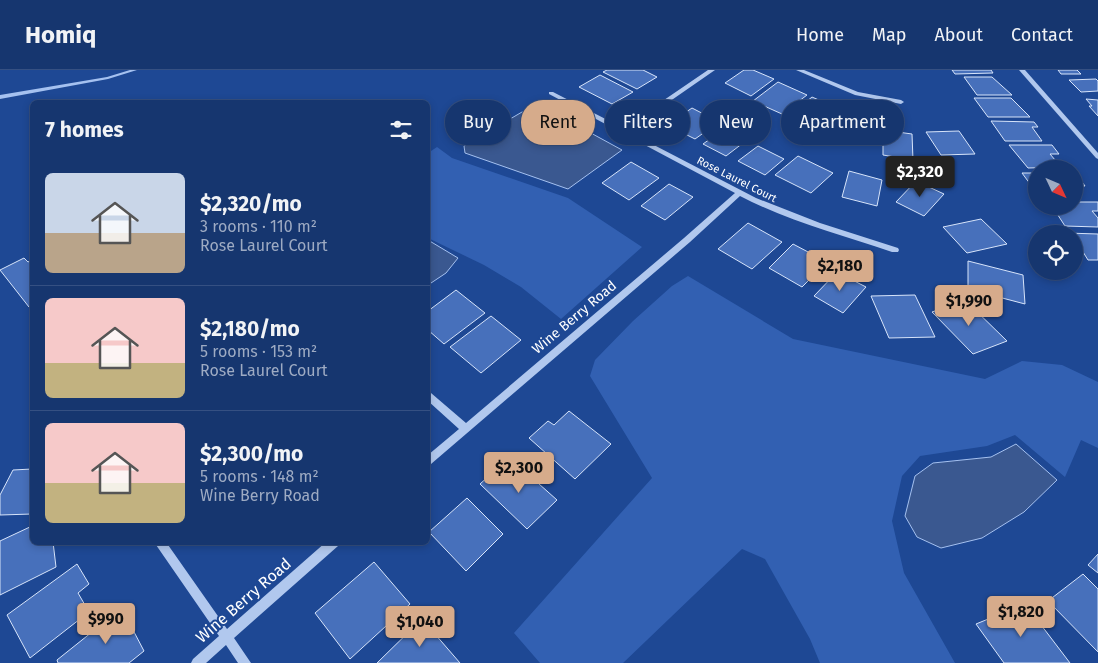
<!DOCTYPE html>
<html lang="en">
<head>
<meta charset="utf-8">
<style>
  body { margin:0; font-family:"Fira Sans",sans-serif; background:#1f3e74; color:#f1f3f6; height:100vh; display:flex; flex-direction:column; font-size:19px; white-space:nowrap }
  * { box-sizing:border-box; margin:0 }
  p { font-size:16px; color:#9eabc3 }
  .icon { flex:none; width:28px; height:28px; fill:none; stroke:currentColor; stroke-width:2; stroke-linecap:round; stroke-linejoin:round }
  .map { position:relative; flex:1; overflow:hidden }
  .drawer { position:absolute; left:30px; top:30px; width:400px; height:445px; display:flex; flex-direction:column; background:#16366f; border-radius:8px; box-shadow:0 2px 8px #0003,0 0 0 1px #355082 }
  .drawer>* { flex:none }
  .hud { position:absolute; left:445px; top:30px; width:475px; height:45px; display:flex; gap:10px }
  .needle { width:32px; rotate:134deg }
  .controls { position:absolute; left:1028px; top:90px; display:grid; gap:10px }
  .controls a { display:grid; place-items:center; width:55px; height:55px; border-radius:50%; background:#16366f; box-shadow:0 2px 8px #0003,0 0 0 1px #355082; font-size:25px }
  .price { position:absolute; translate:-50% -42px; padding:0 11px; border-radius:5px; background:#d6ab8b; color:#111; font-size:16px; line-height:32px; filter:drop-shadow(0 1px 2px #0008) }
  .price::after { content:''; position:absolute; left:50%; top:30px; width:15px; height:11px; margin-left:-8px; background:inherit; clip-path:polygon(0 0,100% 0,50% 100%) }
  .price.current { background:#222; color:#fff }
  ul { padding:0; list-style:none }
  li { display:flex; align-items:center; gap:15px; height:125px; padding:0 15px }
  li+li { border-top:1px solid #355082 }
  li span { display:grid; place-items:center; flex:none; width:140px; height:100px; border-radius:8px; color:#555 }
  li>.icon { margin-inline-start:auto }
  span .icon { width:60px; height:60px; fill:#fffc; stroke-width:1 }
  li b { font-size:21px }
  h2 { display:flex; justify-content:space-between; align-items:center; height:60px; padding:0 15px; font-size:21px }
  .tag { padding:0 18px; border-radius:22px; background:#16366f; box-shadow:0 2px 8px #0003,0 0 0 1px #355082; font-size:18px; line-height:45px }
  .tag.current { background:#d6ab8b; color:#111 }
  header { display:flex; align-items:center; gap:30px; box-sizing:border-box; height:70px; padding:0 25px; background:#16366f; border-bottom:1px solid #355082 }
  header strong { font-size:24px }
  nav { display:flex; gap:28px; margin-inline-start:auto; font-size:18px }
  .map>svg:first-child { display:block }
  .green { fill:#3260b2 }
  .water { fill:#3a5890; stroke:#a5c1f0 }
  .lines { fill:none; stroke-linecap:round; stroke-linejoin:round }
  .stream { fill:#a5c1f0; fill-rule:evenodd }
  .building { fill:#4770bb; stroke:#d7e4fa }
  .minor { fill:#b1c8ee; fill-rule:evenodd }
  .labels { text-anchor:middle; stroke-width:4; stroke-linejoin:round; paint-order:stroke }
  .far-street-label { font-size:11px; fill:#fff; stroke:#1e4894 }
  .street-label { font-size:14px; fill:#fff; stroke:#1e4894 }
  .near-street-label { font-size:16px; fill:#fff; stroke:#1e4894 }
</style>
</head>
<body>
<header>
<strong>Homiq</strong>
<nav><a>Home</a><a>Map</a><a>About</a><a>Contact</a></nav>
</header>
<div class="map">
<svg width="1098" height="593" viewBox="0 0 1098 593">
  <rect width="100%" height="100%" fill="#1e4894"/>
  <path class="green" d="M437,77L452,88L568,128L642,177L561,249L521,217L484,195L428,168V83Z
    M688,206L793,269L985,309L1022,291L1062,295L1098,312V378L1081,370L1065,407L1015,365L987,376L920,386L902,406L892,451L904,503L955,593H820L810,569L765,489L742,479L623,593H540L514,563L652,408L590,306L595,290L633,251L672,216Z"/>
  <path class="water" d="M545,38L622,80L568,119L465,83L464,76L522,42L530,43Z
    M428,170L458,188L446,203L428,215Z
    M1016,374L1057,410L1024,442L982,468L941,478L917,467L905,446L915,406L933,393L991,387Z"/>
  <g class="lines">
    <path class="stream" d="M130,0H137L108,9L0,29V25L107,7Z"/>
  </g>
  <path class="building" d="M607,0H643L657,7L637,19L603,2Z
    M744,0H753L774,9L751,26L725,13Z
    M952,0H991L993,3L955,4Z
    M1058,0H1077L1081,4H1061Z
    M600,5L633,22L612,34L579,17Z
    M964,7H992L1012,25H977Z
    M1096,9L1098,11V21L1081,22L1069,10Z
    M778,12L807,25L782,44L753,31Z
    M812,27L837,38L815,56L790,45Z
    M974,28H1011L1030,47H988Z
    M1086,29L1098,30V46L1089,36H1092Z
    M692,38L719,52L695,69L667,55Z
    M847,42L879,56L859,74L826,59Z
    M991,51L1034,52L1038,57H1032L1042,71H1005Z
    M724,59L747,70L726,86L703,74Z
    M883,60L912,64L913,90L883,85Z
    M959,61L975,84L941,85L926,62Z
    M1009,75H1052L1059,84H1050L1061,97L1028,98Z
    M758,76L784,89L765,105L738,91Z
    M798,86L833,103L811,123L775,105Z
    M631,92L659,108L629,130L602,113Z
    M849,101L882,110L877,136L842,127Z
    M1074,102H1075L1085,116H1074Z
    M1022,103H1036V122Z
    M916,111L944,124L924,146L896,132Z
    M669,114L693,127L665,150L641,136Z
    M1074,132H1098V141H1092L1098,148V157L1065,156L1052,136H1074Z
    M981,149L1007,174L967,183L943,157Z
    M748,153L782,172L752,199L718,179Z
    M1066,163L1098,164V190H1088L1080,177H1076L1074,174V164Z
    M793,174L827,192L802,217L769,198Z
    M24,188L28,192L32,190V235L29,237L0,200Z
    M968,191L1023,205L1025,234L968,219Z
    M837,202L866,217L843,243L814,226Z
    M456,220L485,243L444,274L428,260V241Z
    M915,225L935,267L889,268L871,226Z
    M965,230L1007,271L973,284L932,242Z
    M491,246L521,270L481,303L450,277Z
    M569,341L611,374L575,409L529,368L548,351L554,355Z
    M502,394L513,404L520,397L557,430L527,459L480,414Z
    M32,399V444L0,445V425L13,400Z
    M467,428L503,464L466,501L429,462Z
    M32,456V472H53L56,497L0,525V471Z
    M1098,484V503L1088,495Z
    M374,492L410,534L350,589L315,543Z
    M77,494L89,514L78,523L89,542L30,588L7,545Z
    M1083,504L1098,519V582L1048,531Z
    M1025,534L1032,543L1070,593H1004L976,554Z
    M117,542L129,563L133,560L144,581L129,593H58L57,590Z
    M422,549L460,593H377Z"/>
  <g class="lines">
    <path class="minor" d="M708,0H715L627,61L756,128L820,153L898,178L899,180L898,182H892C841,165 788,151 740,126L690,172L431,394L428,395V385L459,359L428,331V322L431,323L466,353L684,168L735,123L549,24V22H553L623,58Z
      M796,0H804L858,22L901,30L904,32L901,34L855,25Z
      M1019,0H1025L1098,83V89L1096,88Z
      M154,472H166L227,559L326,472H339L338,476L234,568L251,593H238L226,575L206,593H191L193,589L219,566Z"/>
  </g>
  <g class="labels">
    <g class="far-street-label">
      <text transform="translate(737 109) rotate(27)" y="4">Rose Laurel Court</text>
    </g>
    <g class="street-label">
      <text transform="translate(574 247) rotate(-40)" y="5">Wine Berry Road</text>
    </g>
    <g class="near-street-label">
      <text transform="translate(243 530) rotate(-41)" y="6">Wine Berry Road</text>
    </g>
  </g>
</svg>
<div class="controls">
<a><svg class="needle" viewBox="-14 -14 28 28"><path d="M0-13l5 13h-10z" fill="#e53935"/><path d="M0 13l5-13h-10z" fill="#9eabc3"/></svg></a>
<a><svg class="icon" aria-label="locate" viewBox="0 0 24 24"><circle cx="12" cy="12" r="6"/><path d="M12 2v4M12 18v4M2 12h4M18 12h4"/></svg></a>
</div>
<b class="price current" style="left:920px;top:128px">$2,320</b>
<b class="price" style="left:840px;top:222px">$2,180</b>
<b class="price" style="left:969px;top:257px">$1,990</b>
<b class="price" style="left:519px;top:424px">$2,300</b>
<b class="price" style="left:1021px;top:568px">$1,820</b>
<b class="price" style="left:106px;top:575px">$990</b>
<b class="price" style="left:420px;top:578px">$1,040</b>
<div class="hud">
<a class="tag">Buy</a>
<a class="tag current">Rent</a>
<a class="tag">Filters</a>
<a class="tag">New</a>
<a class="tag">Apartment</a>
</div>
<section class="drawer">
<h2>7 homes<svg class="icon" aria-label="filters" viewBox="0 0 24 24"><path d="M4 7h16M4 17h16"/><circle cx="9" cy="7" r="2"/><circle cx="15" cy="17" r="2"/></svg></h2>
<ul>
<li><span style="background:linear-gradient(#c9d6e8 60%,#b9a48a 0)"><svg class="icon" aria-label="home" viewBox="0 0 24 24"><path d="M3 11l9-7 9 7M6 9v11h12V9"/></svg></span><div><b>$2,320/mo</b><p>3 rooms · 110 m²</p><p>Rose Laurel Court</p></div></li>
<li><span style="background:linear-gradient(#f6c9c9 65%,#c2b280 0)"><svg class="icon" aria-label="home" viewBox="0 0 24 24"><path d="M3 11l9-7 9 7M6 9v11h12V9"/></svg></span><div><b>$2,180/mo</b><p>5 rooms · 153 m²</p><p>Rose Laurel Court</p></div></li>
<li><span style="background:linear-gradient(#f6c9c9 60%,#c2b280 0)"><svg class="icon" aria-label="home" viewBox="0 0 24 24"><path d="M3 11l9-7 9 7M6 9v11h12V9"/></svg></span><div><b>$2,300/mo</b><p>5 rooms · 148 m²</p><p>Wine Berry Road</p></div></li>
</ul>
</section>
</div>
</body>
</html>
